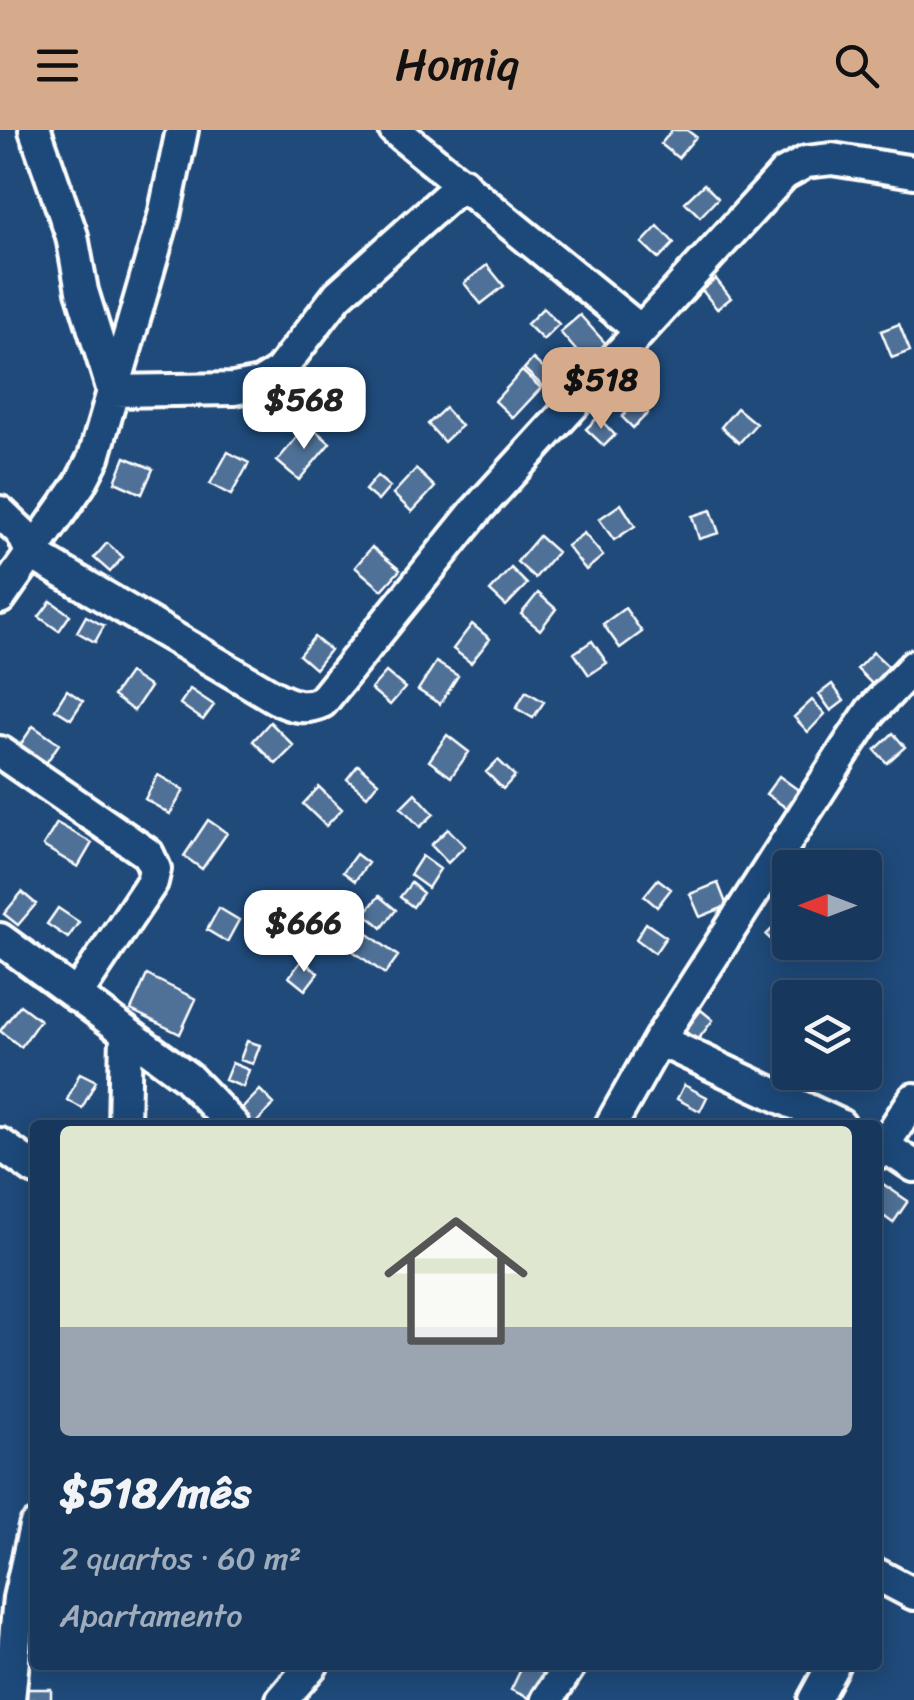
<!DOCTYPE html>
<html lang="pt">
<head>
<meta charset="utf-8">
<style>
  body { margin:0; font-family:Sriracha,sans-serif; background:#203f62; color:#f1f3f6; height:100vh; display:flex; flex-direction:column; font-size:38px; white-space:nowrap }
  * { box-sizing:border-box; margin:0 }
  p { font-size:32px; color:#9eacbb }
  .icon { flex:none; width:55px; height:55px; fill:none; stroke:currentColor; stroke-width:2; stroke-linecap:round; stroke-linejoin:round }
  .map { position:relative; flex:1; overflow:hidden }
  .details { position:absolute; left:30px; top:990px; width:852px; height:550px; display:flex; flex-direction:column; background:#17385c; border-radius:10px; box-shadow:0 5px 25px #0003,0 0 0 2px #365272 }
  .details>* { flex:none }
  .needle { width:65px; rotate:270deg }
  .controls { position:absolute; left:772px; top:720px; display:grid; gap:20px }
  .controls a { display:grid; place-items:center; width:110px; height:110px; border-radius:10px; background:#17385c; box-shadow:0 5px 25px #0003,0 0 0 2px #365272; font-size:50px }
  .price { position:absolute; translate:-50% -85px; padding:0 22px; border-radius:20px; background:#fff; color:#222; font-size:32px; line-height:65px; filter:drop-shadow(0 2px 5px #0008) }
  .price::after { content:''; position:absolute; left:50%; top:60px; width:30px; height:22px; margin-left:-15px; background:inherit; clip-path:polygon(0 0,100% 0,50% 100%) }
  .price.current { background:#d6ab8b; color:#111 }
  ul { padding:0; list-style:none }
  li { display:grid; align-content:center; gap:20px; height:530px; padding:0 30px }
  li+li { border-top:2px solid #365272 }
  li span { display:grid; place-items:center; height:310px; border-radius:10px; color:#555 }
  li>.icon { margin-inline-start:auto }
  span .icon { width:180px; height:180px; fill:#fffc; stroke-width:1 }
  li b { font-size:42px }
  header { display:flex; justify-content:space-between; align-items:center; height:130px; padding:0 30px; background:#d6ab8b; color:#111; font-size:45px; font-weight:600 }
  .map>svg:first-child { display:block }
  .building { fill:#507197; stroke:#fff; stroke-width:2.5 }
  .lines { fill:none; stroke-linecap:round; stroke-linejoin:round }
  .street-casing { stroke:#fff; stroke-width:38 }
  .street { stroke:#1f4a7a; stroke-width:30 }
</style>
</head>
<body>
<header><svg class="icon" aria-label="menu" viewBox="0 0 24 24"><path d="M4 6h16M4 12h16M4 18h16"/></svg>Homiq<svg class="icon" aria-label="search" viewBox="0 0 24 24"><circle cx="10" cy="10" r="6"/><path d="M15 15l6 6"/></svg></header>
<div class="map">
<svg width="914" height="1570" viewBox="0 0 914 1570">
  <rect width="100%" height="100%" fill="#1f4a7a"/>
  <filter id="ink" filterUnits="userSpaceOnUse"><feTurbulence type="fractalNoise" baseFrequency=".01" numOctaves="2"/><feDisplacementMap in="SourceGraphic" scale="20" xChannelSelector="R" yChannelSelector="G"/><feConvolveMatrix kernelMatrix="1 2 1 2 8 2 1 2 1" color-interpolation-filters="sRGB"/></filter>
  <g filter="url(#ink)">
    <path class="building" d="M672,0H687L696,7L678,28L661,14Z
      M704,54L718,68L700,87L685,72Z
      M658,96L674,113L659,129L642,113Z
      M487,135L504,156L481,174L464,153Z
      M716,149L731,168L717,179L702,160Z
      M543,178L559,194L543,210L527,194Z
      M580,185L607,215L587,233L560,202Z
      M899,194L910,221L892,228L881,201Z
      M533,229L555,249L546,259L524,239Z
      M522,241L541,258L513,288L495,271Z
      M641,243L656,258L644,271L628,256Z
      M636,272L648,283L633,298L622,287Z
      M445,278L461,296L444,312L428,294Z
      M737,278L756,294L739,313L721,297Z
      M598,287L615,305L604,316L586,299Z
      M308,294L330,313L299,350L277,331Z
      M228,322L249,333L231,365L210,354Z
      M125,327L153,339L142,364L115,352Z
      M416,339L435,357L412,382L393,364Z
      M377,346L390,357L378,371L365,360Z
      M621,374L635,396L614,410L599,389Z
      M711,380L719,403L699,409L692,386Z
      M584,403L603,426L586,440L567,416Z
      M539,406L557,422L535,448L517,432Z
      M107,413L123,427L110,442L94,428Z
      M372,417L400,440L382,460L355,437Z
      M511,438L527,454L506,476L490,461Z
      M538,463L556,479L540,500L521,484Z
      M51,471L70,485L59,501L39,487Z
      M625,478L642,502L620,518L603,494Z
      M86,486L104,496L95,512L77,502Z
      M472,494L490,509L471,533L453,519Z
      M314,507L330,520L315,539L299,525Z
      M592,511L607,533L589,545L574,523Z
      M873,522L890,538L873,555L857,539Z
      M436,532L458,546L440,574L418,560Z
      M386,542L405,558L390,575L371,559Z
      M129,543L150,557L134,581L113,566Z
      M832,554L844,571L831,581L819,564Z
      M190,559L214,575L203,590L180,574Z
      M67,560L83,571L71,589L55,579Z
      M526,561L544,572L533,588L516,578Z
      M812,570L825,584L808,602L794,587Z
      M270,592L294,616L276,634L253,611Z
      M33,596L59,614L40,642L14,624Z
      M893,603L905,617L887,633L875,620Z
      M447,605L469,622L451,647L429,631Z
      M498,630L515,646L503,659L486,642Z
      M358,635L378,652L367,666L347,649Z
      M158,645L184,660L170,684L145,669Z
      M779,646L804,664L791,681L766,664Z
      M319,657L342,679L326,696L303,674Z
      M415,663L434,684L420,697L401,677Z
      M208,690L227,703L202,739L184,726Z
      M57,693L92,713L78,737L43,716Z
      M448,699L465,716L448,733L431,715Z
      M356,724L368,733L355,751L343,742Z
      M422,726L440,739L428,758L410,745Z
      M865,738L882,745L875,761L865,757Z
      M658,749L671,759L657,777L644,766Z
      M411,753L423,763L413,777L400,767Z
      M718,753L727,776L700,787L690,764Z
      M22,762L36,774L18,795L4,784Z
      M379,766L396,780L382,798L365,783Z
      M58,778L79,792L68,808L47,794Z
      M219,778L239,790L227,812L207,800Z
      M789,782L791,812L783,821L766,805Z
      M646,793L666,807L655,823L636,809Z
      M303,796L322,810L312,823L294,809Z
      M363,800L398,826L385,844L350,819Z
      M302,830L318,843L305,860L289,847Z
      M147,845L196,869L180,904L131,880Z
      M20,875L40,890L21,917L0,901Z
      M701,880L713,890L697,911L685,901Z
      M247,911L260,915L253,934L240,930Z
      M232,933L249,940L243,957L225,950Z
      M80,943L96,951L82,978L67,970Z
      M684,955L707,967L700,981L677,969Z
      M260,960L274,974L254,995L240,981Z
      M883,1054L908,1071L893,1093L878,1082V1062Z
      M523,1535L547,1544L533,1570L511,1560Z
      M27,1559H51V1570H27Z"/>
    <g class="lines">
      <g class="street-casing">
        <path id="street" d="M35,0L72,106L82,161L113,261
          M395,0L640,200
          M113,261L234,259L260,254L279,242L338,165L463,53
          M0,382L22,403L32,424L276,568C292,576 305,580 322,572L475,382L784,44L806,32L832,29L914,42
          M0,468L80,354L94,327L164,86L182,0
          M0,622L148,724L155,739L152,752L76,866
          M0,809L187,947L233,995
          M659,910L840,995
          M124,995L126,904
          M611,995L659,910L847,617L871,581L914,536
          M878,1012L914,1036
          M0,1014L35,1039
          M878,1024L914,969
          M878,1445L914,1464
          M9,1570L19,1468L35,1397
          M282,1570L312,1535
          M547,1570L570,1535
          M814,1570L833,1535"/>
      </g>
      <use href="#street" class="street"/>
    </g>
  </g>
</svg>
<div class="controls">
<a><svg class="needle" viewBox="-14 -14 28 28"><path d="M0-13l5 13h-10z" fill="#e53935"/><path d="M0 13l5-13h-10z" fill="#9eacbb"/></svg></a>
<a><svg class="icon" aria-label="layers" viewBox="0 0 24 24"><path d="M12 4l9 5-9 5-9-5zM3 14l9 5 9-5"/></svg></a>
</div>
<b class="price current" style="left:601px;top:302px">$518</b>
<b class="price" style="left:304px;top:322px">$568</b>
<b class="price" style="left:304px;top:845px">$666</b>
<section class="details">
<ul>
<li><span style="background:linear-gradient(#dfe7d0 65%,#9aa5b1 0)"><svg class="icon" aria-label="home" viewBox="0 0 24 24"><path d="M3 11l9-7 9 7M6 9v11h12V9"/></svg></span><div><b>$518/mês</b><p>2 quartos · 60 m²</p><p>Apartamento</p></div></li>
</ul>
</section>
</div>
</body>
</html>
